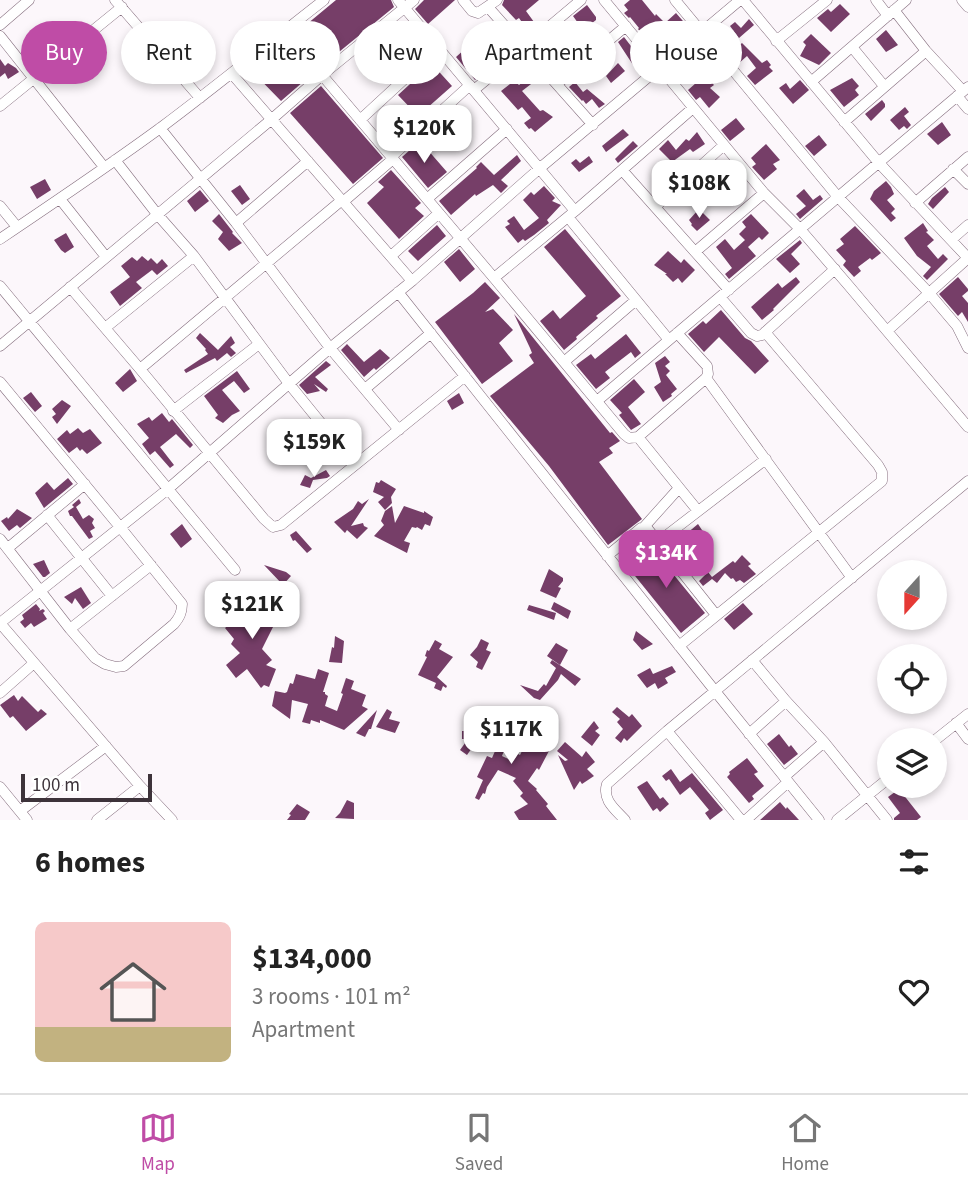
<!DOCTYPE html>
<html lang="en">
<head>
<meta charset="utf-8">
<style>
  body { margin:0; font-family:"Source Sans 3",sans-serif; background:#f2f2f2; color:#222; height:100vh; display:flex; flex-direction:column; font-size:26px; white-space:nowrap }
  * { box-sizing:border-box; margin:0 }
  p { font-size:23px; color:#767676 }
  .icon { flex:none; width:38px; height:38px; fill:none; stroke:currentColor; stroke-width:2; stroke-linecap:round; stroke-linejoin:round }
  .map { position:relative; height:820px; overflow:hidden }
  .drawer { display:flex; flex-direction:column; background:#fff; flex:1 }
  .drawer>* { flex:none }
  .hud { position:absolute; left:21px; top:21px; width:928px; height:63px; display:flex; gap:14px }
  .needle { width:46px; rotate:201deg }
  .buttons { position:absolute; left:877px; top:560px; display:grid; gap:14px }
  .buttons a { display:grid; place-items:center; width:70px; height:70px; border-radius:50%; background:#fff; box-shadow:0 4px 10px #0003; font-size:35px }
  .scale { position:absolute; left:21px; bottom:18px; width:131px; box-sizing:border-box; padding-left:7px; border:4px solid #3d333a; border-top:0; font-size:19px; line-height:24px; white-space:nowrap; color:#3d333a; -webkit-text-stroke:5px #fff; paint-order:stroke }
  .price { position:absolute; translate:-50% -60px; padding:0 16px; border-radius:14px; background:#fff; color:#222; font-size:23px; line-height:46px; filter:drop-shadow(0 2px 4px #0008) }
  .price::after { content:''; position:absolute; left:50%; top:42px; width:21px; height:16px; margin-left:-10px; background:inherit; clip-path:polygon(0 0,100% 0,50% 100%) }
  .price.on { background:#bf4ca6; color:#fff }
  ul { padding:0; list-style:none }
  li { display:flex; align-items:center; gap:21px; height:175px; padding:0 35px }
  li+li { border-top:2px solid #e0e0e0 }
  li span { display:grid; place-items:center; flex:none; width:196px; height:140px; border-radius:10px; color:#555 }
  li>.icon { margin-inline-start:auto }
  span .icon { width:84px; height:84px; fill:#fffc; stroke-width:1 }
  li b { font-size:30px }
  h2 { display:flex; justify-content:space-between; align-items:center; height:84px; padding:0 35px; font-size:30px }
  .tag { padding:0 24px; border-radius:32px; background:#fff; box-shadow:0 4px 10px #0003; font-size:24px; line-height:63px }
  .tag.on { background:#bf4ca6; color:#fff }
  .menu { display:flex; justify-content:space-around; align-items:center; height:98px; border-top:2px solid #e0e0e0; background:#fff; font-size:19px; color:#767676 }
  .menu a { display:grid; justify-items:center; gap:4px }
  .menu .on { color:#bf4ca6 }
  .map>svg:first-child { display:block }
  .building { fill:#763e68 }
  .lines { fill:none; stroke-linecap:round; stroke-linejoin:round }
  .minor-casing { stroke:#846d7d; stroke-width:11 }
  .minor { stroke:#fff; stroke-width:10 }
</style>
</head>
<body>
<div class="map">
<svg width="968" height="820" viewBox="0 0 968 820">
  <rect width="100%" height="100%" fill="#fcf7fb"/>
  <path class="building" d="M336,0H391L394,7L323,65L295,34Z
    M424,0H455L428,24L415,9Z
    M504,0H539L526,11L534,22L526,28L519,18L516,20L502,5Z
    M630,0H642L655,16L656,14L665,23L676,13L689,28L672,42L675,45L661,57L638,29L639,28L630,17L629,18L624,13L628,10L624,5Z
    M840,4L850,14L831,32L817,18L828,9L831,12Z
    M587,5L596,17V20L583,30L573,16Z
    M749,19L754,25L739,38L730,26L735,22L741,28Z
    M398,27L422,52L388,84L364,59Z
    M487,29L503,46L486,61L491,66L475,80L456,57Z
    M886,30L898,45L886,52L876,39Z
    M554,32L568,46L566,48L575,59L566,67L559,59L553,64L545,54L554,44L548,38Z
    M811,34L831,53L819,65L800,56L806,45L803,42Z
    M624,37L644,63L637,71L618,42Z
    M742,43L762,63L767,60L771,65L769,67L773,71L755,85L747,76L756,68L747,56L738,64L729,54Z
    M281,44L311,75L281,101L250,69Z
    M704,48L714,59L710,64L704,58L695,67L690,63Z
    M0,59L5,66L8,63L16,68L19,72L8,79L5,73L0,77Z
    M618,63L625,71L611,83L606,76Z
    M432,64L452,86L418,116L398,95Z
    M705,75L714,85L710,88L720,97L709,108L700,97L696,100L688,90Z
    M531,76L535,81L522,91L540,111L543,110L553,117L535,132L531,128L529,129L524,123L531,118L522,107L518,110L501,91L514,81L519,85Z
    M852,78L859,86L855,90L859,95L844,107L830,90Z
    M800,80L809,90L793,104L779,88L786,83L790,89Z
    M575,82L583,92L587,89L605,104L599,108L592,99L586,104L583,100L582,101L569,87Z
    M321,86L383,158L353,184L290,113Z
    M882,100L885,104V107L871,121L865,114Z
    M905,107L909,112L904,116L911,125L907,129L904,126L899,130L890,120Z
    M736,118L745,129L730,141L721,130Z
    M942,122L951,135L938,145L927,134Z
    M623,129L629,135L606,152L602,146Z
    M697,132L705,144L693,152L690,149L672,162L659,149L668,140L676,150L686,139L689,141Z
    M819,135L827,145L814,156L805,146Z
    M420,141L447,172L428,188L402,157Z
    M633,141L638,146L618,163L615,159Z
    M766,144L780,160L773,164L777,169L764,180L752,167L756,164L751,158Z
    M517,155L521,161L501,180L508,186L501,193L493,185L476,196L475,194L451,215L439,201L477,168L476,167L481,162L494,175Z
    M589,156L593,162L579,172L571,163L576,159L580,163Z
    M391,170L421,203L415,208L424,216L399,239L367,203L384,187L378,182Z
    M45,179L51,190L37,199L30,187Z
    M720,180L738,201L733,206L715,184Z
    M886,181L891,187L894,194L887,200L895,209L891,213L896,218L891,222L870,199L874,191Z
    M240,185L250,199L242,205L231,191Z
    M544,186L555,198L552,201L561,205L547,220L549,223L534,235L525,241L523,239L518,243L505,227L510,224L507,221L514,216L524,230L539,218L523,200L531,192L534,195Z
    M945,187L949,192L933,209L928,204L932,198Z
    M804,189L813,200L820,195L823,199L800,219L796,214L806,206L796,196Z
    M200,190L209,201L195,212L187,201Z
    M699,209L710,220L697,231L691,225L692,224L689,220Z
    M219,214L233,232L232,233L242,243L229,251L218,239L223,232L212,221Z
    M751,214L769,233L762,240L759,237L748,247L756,256L729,279L725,274L732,268L716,247L725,239L734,250L745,240L739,234L746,227L742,222Z
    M923,223L928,231L926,232L934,240L927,246L938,259L943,254L948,259L927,280L923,276L931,267L917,256L904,238Z
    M437,225L446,236L418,261L408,251Z
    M855,226L881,253L872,260L870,258L858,267L861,271L854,277L843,265L846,261L836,250L844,244L840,239Z
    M565,229L621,296L596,316L598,318L576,337L577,339L564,350L540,321L553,310L560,319L586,296L544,247Z
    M66,233L74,247L65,253L61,250L54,240Z
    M800,240L802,243L791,254L800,264L790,273L776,259Z
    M459,249L475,269L460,282L444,262Z
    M668,251L681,263L684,259L695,270L682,283L678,278L673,282L665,274H667L654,265Z
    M142,256L148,261L151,258L157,264L162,259L168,266L157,275L152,270L136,282L142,288L120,306L110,292L130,277L121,266L132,257L137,261Z
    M796,277L800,282L773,309L774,310L762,320L751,307L778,283L782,288Z
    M958,277L968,289V291L962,296L968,303V322L962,312L958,316L939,294Z
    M485,282L500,298L485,312L493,309L513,330L499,343L513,361L482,384L435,322L473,293Z
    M721,310L745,338L751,341L769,361L755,374L719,337L704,352L688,334L703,321L706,324Z
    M514,314L610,433L612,432L620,441L609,448L613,453L599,462L642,519L608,545L549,466L490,396L534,363L529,355L532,353L530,348Z
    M200,333L218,350L231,336L235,343L230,347L236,353L231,357L227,353L217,361L215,358L186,373L184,370L208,354L205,350L206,349L196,338Z
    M626,334L641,353L635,358L631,352L605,372L610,378L596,389L576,365L591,354L595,359Z
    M347,344L364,362L380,349L390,358L376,370L374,368L364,377L341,350Z
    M665,356L670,362L665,366L670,371L666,375L677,389L671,394L672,396L663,402L654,387L661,382L655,363Z
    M326,361L331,365L315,377L328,389L326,392L314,384L320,391L307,394L299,385Z
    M130,369L137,381L123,392L115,383Z
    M237,371L250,389L244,393L234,381L222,390L240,411L232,415L223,423L215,418L218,415L204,396Z
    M634,379L645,392L628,407L641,424L631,430L619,415L622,413L610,400Z
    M31,392L42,406L35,412L23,398Z
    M459,393L464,403L452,410L447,401Z
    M62,400L71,406L57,424L52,417L56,414L52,409Z
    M162,413L169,422L172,419L193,445L190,448L176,434L160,447L174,465L170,468L155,451L150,455L142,444L149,438L137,424L149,417L152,421Z
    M78,428L83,433L90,429L102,443L87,454L82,449L80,451L77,447L69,453L57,439L67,430L70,434Z
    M326,470L330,476L327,478L313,480L310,488L300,485L305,475L311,478Z
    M68,478L73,484L44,508L35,493L47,482L54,490Z
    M381,480L396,489L391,497L392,503L385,510L378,502L384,497L373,492L376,482L379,483Z
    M79,499L81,503L76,507L83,519L89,515L94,519L92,523L95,528L90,531L93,537L89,539L72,516H70L68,511L74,507L72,505Z
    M369,499L351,526L363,523L364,526L368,528L357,539L347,530L345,533L334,522L353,509L358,501L362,504Z
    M392,506L395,523L404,506L424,513V511L433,517L430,526L425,524L422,530L417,527L416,528L412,527L404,541L410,543L407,553L374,536L384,525L381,521L385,511Z
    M17,509L32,518L20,528L17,525L9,531L1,521L7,517L8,519Z
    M182,524L192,539L181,548L170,534Z
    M698,524L712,545L694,559L700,564L689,569L679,556L694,546L695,543L686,534Z
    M296,531L312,549L307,553L295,540L293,541L290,535Z
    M651,547L705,613L681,633L627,566Z
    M742,555L751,564L748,566L756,574L744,583L740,580L736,582L733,578L731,579L725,573L717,583L712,579L703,586L699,581L708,572L712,577L733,561L735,563Z
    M44,560L50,573L45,577H43L33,564Z
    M264,565L286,572L291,576L283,585Z
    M549,569L563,578V581L558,587L561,588L556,598L540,591Z
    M81,587L91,603L83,609L75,598L72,604L64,597Z
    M261,598L267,599L271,602L260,613L276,618L272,622L275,623L262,649L272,660L266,665L276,669L269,687L264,685L261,688L247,669L236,678L226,665L240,653L231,644L234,639L225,628L236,618L227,615L239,604L245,607L247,604Z
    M554,602L571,611L568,619L551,609Z
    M743,603L753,614L734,630L724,619Z
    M36,604L40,609L39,611L43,609L45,611L43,613L47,619L34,627L31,623L25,628L20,622L24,619L22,615Z
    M529,605L556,613L554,620L527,610Z
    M636,631L653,644L642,650L633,640Z
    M335,636L344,641L342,663L329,662L332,647L334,648Z
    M481,639L489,643L486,650L491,652L482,670L476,667L478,662L470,655L477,647Z
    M435,640L442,644L439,649L453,657L437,677L447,686L446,688L443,686L441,691L434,688L436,683L418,675L427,657L425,656L427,650L429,651Z
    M556,643L568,650L560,665L547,656Z
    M552,660L581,679L575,686L561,674L558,680L540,700L534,698L520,685L538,691L544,684L546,686L556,668L550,663Z
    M672,666L676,672L665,678L668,683L658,689L655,683L647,688L637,675L650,668L653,674Z
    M318,669L329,673L323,692H325V694L328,696L325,706L337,711L343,694L341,693L346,678L354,681L351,689L366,695L362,706L368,709L344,730L320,720V723L311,720L310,724L302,722L308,704L292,700L290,719L272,706L275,691L285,693L287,692L290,683L293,684L296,674L315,679Z
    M14,695L18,701L22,696L38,712L41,709L47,714L26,731L13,716L10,718L0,705Z
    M617,707L629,717L632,714L642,726L627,741L624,738L621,743L615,738L623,729L617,722L620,719L612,712Z
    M387,709L392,712L389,719L400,722L395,733L376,727Z
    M377,710L371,729H369L365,737L356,733Z
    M488,718L513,726L502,756L513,761L518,754L520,755L530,735L538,741L536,742L550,749L539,770L537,768L528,781L537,789L536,790L548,804L546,806L557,820H519L514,812L528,804L520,796L523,793L513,781L516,778L498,770L487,787L485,794L483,793L479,800L475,798L483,780L477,777L487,756L492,758L499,742L478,735L474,745L467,755L460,750L468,739H462V731H464L472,720L478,724L480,721L483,723L481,726L484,729Z
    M594,721L599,728L595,731L600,735L592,746L581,737Z
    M779,734L789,747L791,745L798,754L784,765L767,744Z
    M565,742L582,757L586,751L595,762L587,769L594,776L582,784L580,781L574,790L558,755L565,761L568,760L557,751Z
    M747,758L758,772L754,774L764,786L752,796L754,799L749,803L727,777L730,774L729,772Z
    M671,769L680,782L692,773L723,810L710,820L705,813L709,810L690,787L680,795L669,779L666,781L662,776Z
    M647,781L660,799L663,797L669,804L660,812L657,808L653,811L637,787Z
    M899,789L921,817L917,820H894V818L900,813L888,797Z
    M347,800L354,803V819L335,818L340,813Z
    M780,802L786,809L787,807L799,820H760Z
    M297,804L310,812L305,820H287L291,815L289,814Z"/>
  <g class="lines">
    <g class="minor-casing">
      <path id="minor" d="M115,0L200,98
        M398,0L575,211
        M463,0L472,11L478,13L497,0
        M604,0L764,193L800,229L849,286L968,427
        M675,0L838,197L929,293L957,326L968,348
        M743,0L879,163L951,240L968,225
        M876,0L888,16
        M962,0L968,7
        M488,7L593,125
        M894,10L926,51L963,91
        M0,25L29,0
        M283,32L322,75L494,278L624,434L629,438L638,437L706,378L708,374L707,366L677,333
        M0,36L104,167
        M776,41L827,0
        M852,47L884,86
        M232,74L412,281
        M811,82L906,0
        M557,84L626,26
        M474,90L581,0
        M957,96L968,109
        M0,106L122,7
        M360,120L438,48
        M844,122L926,51
        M160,128L236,223L330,348L399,430
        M391,157L470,85
        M115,160L157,214L194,256L290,385L355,465
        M953,169L968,184
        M622,170L729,290
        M60,199L106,257
        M427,199L507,129
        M343,202L393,159
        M915,203L968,157
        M0,206L17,227
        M655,207L724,145
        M568,217L669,340L597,401
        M236,223L308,161
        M0,239C55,202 110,165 163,126C218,85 270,42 324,0
        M951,240L968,258
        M695,252L764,193
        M391,256L439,213
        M494,278L575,211L693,108
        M0,286L235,570
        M70,287L140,369L264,519L273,527L281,525L465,376
        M398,292L715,691L819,820
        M720,297L751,333L757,336L762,335L835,269
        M105,328L194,256
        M887,331L968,258
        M669,340L968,87
        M0,346L272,119L322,75L414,0
        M564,362L636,300
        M140,369L342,200
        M706,378L852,578
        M0,382L120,527L182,604C182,613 179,618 174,624L124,666L116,667L105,664L95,658L70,629L0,539
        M365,389L431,333
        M173,411L259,344
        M638,437L698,511
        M47,515L112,596
        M644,527L679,488
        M658,542L766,459
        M8,548L85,484
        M607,556L641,528H647L716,615
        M0,623L168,489L330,348L412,281L540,168L740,0
        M0,623L140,786L172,820
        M70,629L151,565
        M679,646L882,481V472L878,465L765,332
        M752,660L786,701L824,742L887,820
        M0,693L34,663
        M956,723L968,739
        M749,734L786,701
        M934,741L968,714
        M784,777L824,742
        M0,787L27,820
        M20,811L106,746
        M97,820L140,786
        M625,820C615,809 602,800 607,784L667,731
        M741,820L667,731L968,481
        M746,820L788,782
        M837,820L889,778"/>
    </g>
    <use href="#minor" class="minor"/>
  </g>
</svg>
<div class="buttons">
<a><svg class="needle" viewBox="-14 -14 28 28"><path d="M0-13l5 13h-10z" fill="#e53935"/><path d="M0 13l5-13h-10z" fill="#767676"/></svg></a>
<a><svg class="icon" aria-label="locate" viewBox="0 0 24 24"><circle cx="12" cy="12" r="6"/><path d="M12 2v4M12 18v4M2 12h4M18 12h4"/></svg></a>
<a><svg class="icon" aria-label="layers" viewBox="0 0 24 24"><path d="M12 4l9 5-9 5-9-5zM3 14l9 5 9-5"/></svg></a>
</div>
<div class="scale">100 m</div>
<b class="price" style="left:424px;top:165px">$120K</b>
<b class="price" style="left:699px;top:220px">$108K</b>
<b class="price" style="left:314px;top:479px">$159K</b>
<b class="price on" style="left:666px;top:590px">$134K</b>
<b class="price" style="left:252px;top:641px">$121K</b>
<b class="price" style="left:511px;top:766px">$117K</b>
<div class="hud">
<a class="tag on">Buy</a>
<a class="tag">Rent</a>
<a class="tag">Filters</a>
<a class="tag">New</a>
<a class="tag">Apartment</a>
<a class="tag">House</a>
</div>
</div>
<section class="drawer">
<h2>6 homes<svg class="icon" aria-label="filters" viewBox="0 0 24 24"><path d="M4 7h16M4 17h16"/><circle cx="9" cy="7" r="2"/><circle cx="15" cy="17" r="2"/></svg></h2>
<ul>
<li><span style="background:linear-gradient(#f6c9c9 75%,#c2b280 0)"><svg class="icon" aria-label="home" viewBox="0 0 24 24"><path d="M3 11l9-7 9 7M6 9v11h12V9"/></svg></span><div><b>$134,000</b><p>3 rooms · 101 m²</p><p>Apartment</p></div><svg class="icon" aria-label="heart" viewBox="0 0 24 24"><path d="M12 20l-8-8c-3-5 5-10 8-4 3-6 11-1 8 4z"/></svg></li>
</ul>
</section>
<nav class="menu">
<a class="on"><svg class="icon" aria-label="map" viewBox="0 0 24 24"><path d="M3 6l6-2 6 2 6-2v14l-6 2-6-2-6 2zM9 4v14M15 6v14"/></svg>Map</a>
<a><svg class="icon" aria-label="saved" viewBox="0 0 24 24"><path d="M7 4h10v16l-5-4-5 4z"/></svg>Saved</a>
<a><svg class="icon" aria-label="home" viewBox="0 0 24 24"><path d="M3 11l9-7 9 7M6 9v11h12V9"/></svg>Home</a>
</nav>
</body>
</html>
